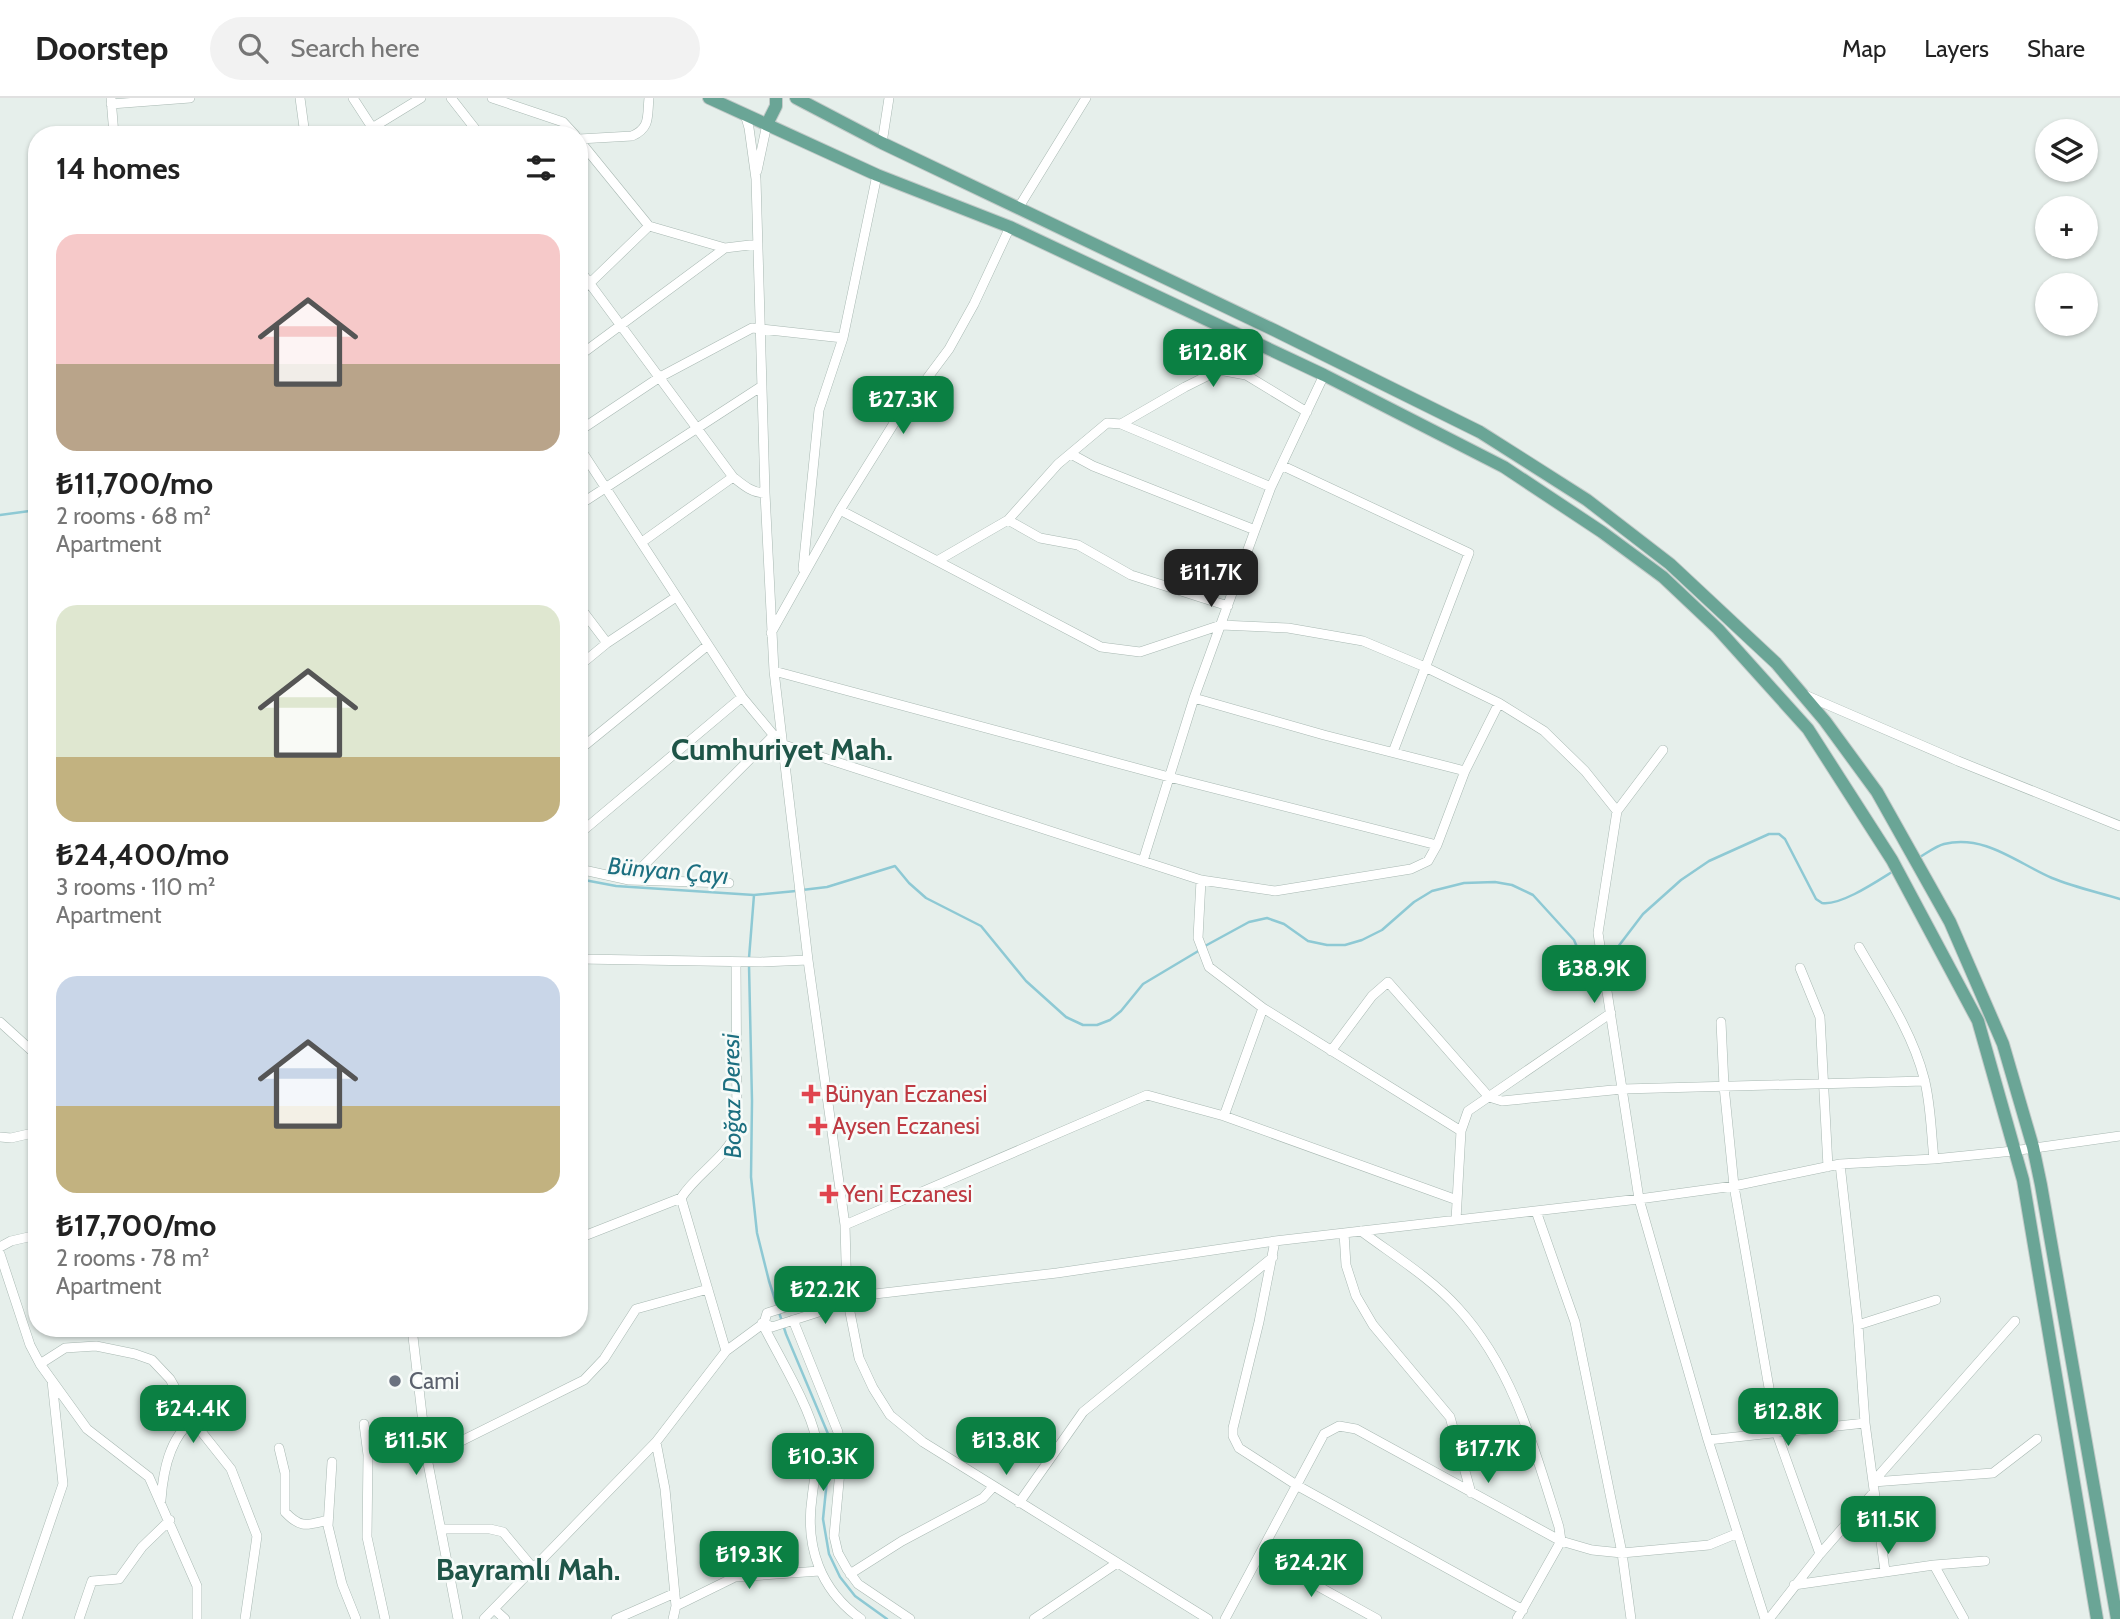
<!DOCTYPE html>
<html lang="en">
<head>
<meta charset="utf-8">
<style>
  body { margin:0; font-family:Cabin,sans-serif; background:#f2f2f2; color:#222; height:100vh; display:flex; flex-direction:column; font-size:26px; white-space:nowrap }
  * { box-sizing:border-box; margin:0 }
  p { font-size:23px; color:#767676 }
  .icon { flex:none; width:38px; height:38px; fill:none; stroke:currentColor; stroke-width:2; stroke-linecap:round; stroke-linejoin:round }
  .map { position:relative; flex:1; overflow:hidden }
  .details { position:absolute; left:28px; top:28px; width:560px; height:1211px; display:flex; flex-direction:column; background:#fff; border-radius:28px; box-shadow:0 2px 5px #0004 }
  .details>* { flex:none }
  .tools { position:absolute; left:2035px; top:21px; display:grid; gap:14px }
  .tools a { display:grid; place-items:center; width:63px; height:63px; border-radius:50%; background:#fff; box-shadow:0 2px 5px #0004; font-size:35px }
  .price { position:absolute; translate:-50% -60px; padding:0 16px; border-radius:14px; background:#0b8043; color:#fff; font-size:23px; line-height:46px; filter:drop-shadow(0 2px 4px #0008) }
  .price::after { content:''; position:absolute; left:50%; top:42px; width:21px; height:16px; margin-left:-10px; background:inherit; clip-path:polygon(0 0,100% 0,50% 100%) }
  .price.active { background:#222; color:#fff }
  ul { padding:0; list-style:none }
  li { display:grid; align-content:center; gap:14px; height:371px; padding:0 28px }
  li span { display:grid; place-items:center; height:217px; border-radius:21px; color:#555 }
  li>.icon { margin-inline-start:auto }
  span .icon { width:126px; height:126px; fill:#fffc; stroke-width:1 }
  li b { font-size:30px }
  h2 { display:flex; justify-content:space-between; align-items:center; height:84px; padding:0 28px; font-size:30px }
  header { display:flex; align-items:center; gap:42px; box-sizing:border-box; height:98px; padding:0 35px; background:#fff; border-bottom:2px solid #e0e0e0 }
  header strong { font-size:33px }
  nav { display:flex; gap:38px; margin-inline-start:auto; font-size:24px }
  .search { width:490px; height:63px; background:#f2f2f2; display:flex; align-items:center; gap:18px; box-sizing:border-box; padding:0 24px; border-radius:38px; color:#767676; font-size:26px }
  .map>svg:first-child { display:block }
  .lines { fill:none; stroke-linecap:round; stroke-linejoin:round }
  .stream { stroke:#8ec9d4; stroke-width:2.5 }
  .minor-casing { stroke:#a8b8b2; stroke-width:10 }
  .major-casing { stroke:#c2cac8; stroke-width:14 }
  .minor { stroke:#fff; stroke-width:9 }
  .major { stroke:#6aa596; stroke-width:12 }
  .health-dot { fill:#e0444e; stroke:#f7fbf9; stroke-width:2.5 }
  .worship-dot { fill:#6b7280; stroke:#f7fbf9; stroke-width:2.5 }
  .labels { text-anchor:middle; stroke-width:5; stroke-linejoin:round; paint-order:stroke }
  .health-label { font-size:23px; fill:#be3a42; stroke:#f7fbf9; text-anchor:start }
  .worship-label { font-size:23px; fill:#5b616d; stroke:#f7fbf9; text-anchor:start }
  .water-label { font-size:24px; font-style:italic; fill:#1c6f80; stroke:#f7fbf9 }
  .district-label { font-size:30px; font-weight:bold; fill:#1f5548; stroke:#f7fbf9 }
</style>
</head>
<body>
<header>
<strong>Doorstep</strong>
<div class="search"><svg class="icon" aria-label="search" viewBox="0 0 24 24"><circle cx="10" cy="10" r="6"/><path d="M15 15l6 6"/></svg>Search here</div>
<nav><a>Map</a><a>Layers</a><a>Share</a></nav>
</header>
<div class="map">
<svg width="2120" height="1521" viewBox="0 0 2120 1521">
  <rect width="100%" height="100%" fill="#e6efeb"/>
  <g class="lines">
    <path class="stream" d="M0,417L37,412
      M1920,759C1927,755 1936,748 1944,746C1985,736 2017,765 2052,780C2074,789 2097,794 2120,801
      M579,781L616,788L754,797L796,793
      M802,792L827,789L895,768L909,785L926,800L981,828L1026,883L1066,919L1083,927H1097L1110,922L1121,913L1143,886L1200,852
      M1205,848L1249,824L1267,820L1284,826L1308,843L1327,847H1345L1362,842L1382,832L1414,804L1432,793L1464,785L1495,784L1512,787L1533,797L1574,842L1580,856L1589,862L1600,863L1611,858L1643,816L1681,782L1709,763L1769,736H1779L1785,741L1816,801L1822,805C1840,808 1876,784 1892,774
      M749,860L754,797
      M749,867L752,1003L751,1079L757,1135L769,1183L786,1236L831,1343L823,1421L829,1456L840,1479L855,1498L887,1521"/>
    <g class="minor-casing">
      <path id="minor" d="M111,0L114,37
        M300,0L305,37
        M353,0L377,37
        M451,0L480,37
        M492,0L563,24L575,37
        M111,6L190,0
        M745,16L749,30L756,81L765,395L774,573L808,862L845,1127L847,1199L859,1260L873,1290L890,1317L923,1344L1208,1521
        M372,30L421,0
        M579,41L632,38C651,30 647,17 649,0
        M579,42L649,128L725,150L758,146
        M882,45L889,0
        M757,73L767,26
        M1019,109L1086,0
        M579,171L733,379
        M579,192L590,185L649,128
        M579,258L725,150
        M1121,326L1185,289L1219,272L1246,277L1307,314
        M579,333L660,279L752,230L843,240
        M579,349L742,599L781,646L1201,782L1275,793L1411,771L1428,763L1437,747L1465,673L1499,605
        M1071,356L1093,368L1255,432
        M1283,368L1469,455L1393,654
        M579,407L762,288
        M840,412L1101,549L1140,554L1221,527L1288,530L1363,543L1425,569L1499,605L1544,633L1585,673L1617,713
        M1008,422L1040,440L1078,447L1131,477L1228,508
        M642,444L733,379C743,387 752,395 765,395
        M937,463L1008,422L1058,366L1107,325L1121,326L1271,389
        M803,471L819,312L843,240L877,77
        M579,508L607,545
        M771,535L840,412L896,322L949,251L974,206L1010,129
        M579,568L607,545L676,499
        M774,573L1169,679L1437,747
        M1805,597L1958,663L2120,728
        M1194,600L1324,637L1465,673
        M579,652L708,547
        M1663,652L1617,713L1598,835L1639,1101L1708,1342L1765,1521
        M579,736L742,599
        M1143,763L1194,600L1255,432L1271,389L1324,277
        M579,771L629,782L729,785
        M629,782L774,637
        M1201,782L1198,840L1209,869L1263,910L1461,1033
        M1859,849C1883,891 1912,933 1924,980C1931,1006 1931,1035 1934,1061
        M579,861L761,864L808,862
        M1800,870L1820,919L1828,1069
        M0,924L32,953L37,961
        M1721,924L1724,988L1734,1088L1777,1336L1820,1456
        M1331,953L1372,898L1388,884L1489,999L1502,1003L1623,991L1925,983
        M1224,1018L1263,910
        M0,1039L11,1040L37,1034
        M1840,1066L1858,1227L1865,1325L1885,1473
        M681,1100C697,1075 726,1060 737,1033L736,864
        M1536,1113L1575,1224L1622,1455L1631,1521
        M1456,1122L1461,1033L1468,1013L1611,915
        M845,1127L1147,997L1224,1018L1457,1102
        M1361,1133C1393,1157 1431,1180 1458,1210C1514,1271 1535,1353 1559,1429L1561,1443L1517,1521
        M1344,1135L1346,1167L1356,1198L1373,1227L1450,1319L1471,1395
        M579,1140L681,1100L726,1253
        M1275,1143L1259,1224L1233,1330V1338L1239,1350L1298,1388L1523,1512
        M0,1149L11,1143L37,1137
        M0,1156L30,1247L40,1266L87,1331L149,1379L197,1488V1521
        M793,1222L838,1334L841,1362L834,1438L838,1455L847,1471L858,1486L910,1521
        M762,1225C778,1257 810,1309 816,1341C819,1360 814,1381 812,1400C805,1448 820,1492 861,1521
        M764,1225L772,1229L831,1210L840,1200
        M1858,1227L1936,1202
        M412,1230L427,1360L458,1521
        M40,1266L65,1250L96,1248L135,1256L152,1262L170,1281L196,1327L231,1371L257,1438L245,1521
        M364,1326L368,1357L367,1439L385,1521
        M1708,1342L1865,1325
        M656,1344L665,1391L676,1508L673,1521
        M279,1350L285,1375V1414C301,1431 307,1427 328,1422
        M427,1360L584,1282L604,1261L636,1211L708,1191
        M332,1364L328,1428L342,1486L356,1521
        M1873,1384L2015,1223
        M1873,1384L1993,1375L2037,1341
        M161,1402C163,1374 169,1340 193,1322
        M1019,1405L1083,1314L1273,1159
        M441,1431H490L503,1434L533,1470
        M1260,1456L1377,1521
        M1934,1467L1964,1521
        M850,1476L902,1443L983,1400L993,1389
        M1794,1487L1934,1467L1985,1463
        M676,1508L735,1479L820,1473
        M494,1511L505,1521
        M17,1521L63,1386L52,1283
        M79,1521L92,1483L119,1481L142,1449L170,1422
        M484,1521L656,1344L726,1253L764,1225L767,1215L827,1196L840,1200L1057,1175L1275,1143L1639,1101L1734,1088L1840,1066L1934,1061L2013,1053L2120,1038
        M616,1521L675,1495
        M1034,1521L1117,1465
        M1225,1521L1324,1336L1339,1328L1356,1331L1561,1443L1592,1452L1622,1455L1709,1447L1738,1435
        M1769,1521L1820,1456L1874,1394"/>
    </g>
    <g class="major-casing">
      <path id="major" d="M709,0L877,77L1010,129L1324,277L1504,369L1602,434L1663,479L1718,531L1808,631L1892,762L1978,923L2023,1082L2097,1521
        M796,0L882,45L1274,232L1480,334L1587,402L1670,466L1776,565L1825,623L1877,694L1950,824L2003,946L2033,1049L2041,1087L2117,1521
        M767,26L776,8V0"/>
    </g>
    <use href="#minor" class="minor"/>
    <use href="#major" class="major"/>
  </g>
  <g class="health-dot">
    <path d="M807.5 985.5h7v7h7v7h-7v7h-7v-7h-7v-7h7z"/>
    <path d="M814.5 1017.5h7v7h7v7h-7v7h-7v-7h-7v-7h7z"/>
    <path d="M825.5 1085.5h7v7h7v7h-7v7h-7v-7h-7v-7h7z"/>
  </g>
  <circle class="worship-dot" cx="395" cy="1283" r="7"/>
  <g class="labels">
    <g class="health-label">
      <text x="825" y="1004">Bünyan Eczanesi</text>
      <text x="832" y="1036">Aysen Eczanesi</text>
      <text x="843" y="1104">Yeni Eczanesi</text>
    </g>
    <g class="worship-label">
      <text x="409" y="1291">Cami</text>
    </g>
    <g class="water-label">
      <text transform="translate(668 773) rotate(5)" y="8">Bünyan Çayı</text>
      <text transform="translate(732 998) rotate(-91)" y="8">Boğaz Deresi</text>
    </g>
    <g class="district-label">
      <text x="782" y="662">Cumhuriyet Mah.</text>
      <text x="528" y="1482">Bayramlı Mah.</text>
    </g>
  </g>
</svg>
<div class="tools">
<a><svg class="icon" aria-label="layers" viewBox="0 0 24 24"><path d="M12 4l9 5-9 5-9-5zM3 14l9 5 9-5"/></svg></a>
<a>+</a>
<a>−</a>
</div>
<b class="price" style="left:1213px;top:291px">₺12.8K</b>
<b class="price" style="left:903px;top:338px">₺27.3K</b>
<b class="price active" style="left:1211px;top:511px">₺11.7K</b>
<b class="price" style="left:1594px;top:907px">₺38.9K</b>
<b class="price" style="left:825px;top:1228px">₺22.2K</b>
<b class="price" style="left:193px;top:1347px">₺24.4K</b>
<b class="price" style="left:1788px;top:1350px">₺12.8K</b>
<b class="price" style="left:416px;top:1379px">₺11.5K</b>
<b class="price" style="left:1006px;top:1379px">₺13.8K</b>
<b class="price" style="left:1488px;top:1387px">₺17.7K</b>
<b class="price" style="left:823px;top:1395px">₺10.3K</b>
<b class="price" style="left:1888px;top:1458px">₺11.5K</b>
<b class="price" style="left:749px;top:1493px">₺19.3K</b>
<b class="price" style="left:1311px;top:1501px">₺24.2K</b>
<section class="details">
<h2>14 homes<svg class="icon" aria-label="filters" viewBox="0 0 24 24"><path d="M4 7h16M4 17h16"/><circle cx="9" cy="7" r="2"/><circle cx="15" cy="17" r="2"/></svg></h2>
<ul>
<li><span style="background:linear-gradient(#f6c9c9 60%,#b9a48a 0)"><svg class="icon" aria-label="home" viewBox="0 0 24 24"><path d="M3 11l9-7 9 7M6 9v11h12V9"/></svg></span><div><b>₺11,700/mo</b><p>2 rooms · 68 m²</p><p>Apartment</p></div></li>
<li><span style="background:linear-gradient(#dfe7d0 70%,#c2b280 0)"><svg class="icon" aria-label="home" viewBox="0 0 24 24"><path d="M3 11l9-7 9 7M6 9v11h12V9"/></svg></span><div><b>₺24,400/mo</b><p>3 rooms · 110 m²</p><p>Apartment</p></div></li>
<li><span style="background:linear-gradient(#c9d6e8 60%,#c2b280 0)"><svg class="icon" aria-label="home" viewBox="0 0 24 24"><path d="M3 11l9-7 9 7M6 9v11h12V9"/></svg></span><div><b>₺17,700/mo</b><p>2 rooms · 78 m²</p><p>Apartment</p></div></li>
</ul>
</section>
</div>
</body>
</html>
